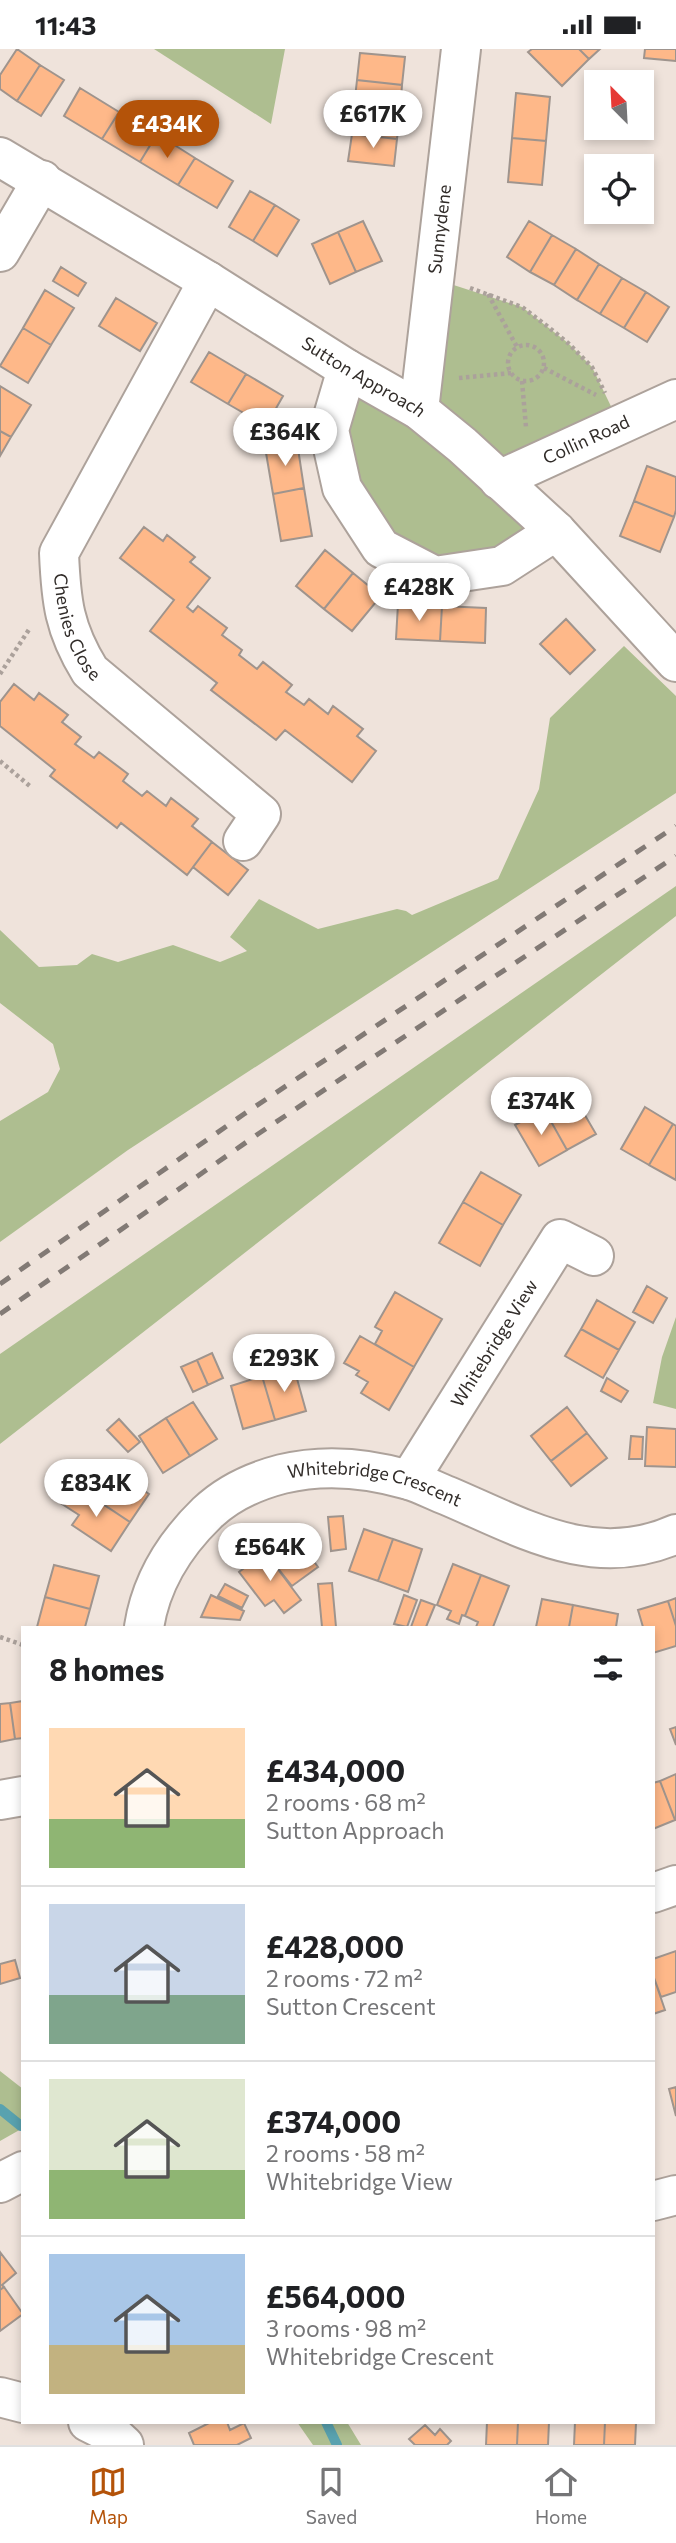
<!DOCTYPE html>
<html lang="en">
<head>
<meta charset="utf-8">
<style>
  body { margin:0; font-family:Commissioner,sans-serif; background:#f2f2f2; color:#202124; height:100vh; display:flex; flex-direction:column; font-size:26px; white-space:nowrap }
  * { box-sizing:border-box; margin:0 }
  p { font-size:23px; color:#757577 }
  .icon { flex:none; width:38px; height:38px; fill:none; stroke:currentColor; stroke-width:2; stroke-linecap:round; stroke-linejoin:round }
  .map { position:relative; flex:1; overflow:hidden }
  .side { position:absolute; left:21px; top:1577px; width:634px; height:798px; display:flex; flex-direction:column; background:#fff; border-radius:0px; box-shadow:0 4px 10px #0003 }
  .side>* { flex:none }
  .needle { width:46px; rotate:336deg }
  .buttons { position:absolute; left:584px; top:21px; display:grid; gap:14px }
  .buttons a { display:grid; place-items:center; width:70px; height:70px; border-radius:0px; background:#fff; box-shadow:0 4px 10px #0003; font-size:35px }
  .price { position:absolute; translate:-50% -60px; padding:0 16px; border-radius:24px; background:#fff; color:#222; font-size:23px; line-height:46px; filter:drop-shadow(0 2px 4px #0008) }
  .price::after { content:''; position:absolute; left:50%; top:42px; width:21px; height:16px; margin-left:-10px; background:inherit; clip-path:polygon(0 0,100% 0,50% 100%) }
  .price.on { background:#b45309; color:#fff }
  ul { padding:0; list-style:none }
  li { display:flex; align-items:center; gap:21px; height:175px; padding:0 28px }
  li+li { border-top:2px solid #e0e0e0 }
  li span { display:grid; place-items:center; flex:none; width:196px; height:140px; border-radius:0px; color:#555 }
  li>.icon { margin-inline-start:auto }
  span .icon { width:84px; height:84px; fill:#fffc; stroke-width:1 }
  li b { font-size:30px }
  h2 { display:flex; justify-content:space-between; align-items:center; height:84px; padding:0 28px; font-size:30px }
  .status { display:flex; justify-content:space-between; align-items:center; height:49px; padding:0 35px; background:#fff; direction:ltr }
  .status svg { height:19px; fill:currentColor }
  .tabs { display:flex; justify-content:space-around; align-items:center; height:98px; border-top:2px solid #e0e0e0; background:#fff; font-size:19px; color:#757577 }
  .tabs a { display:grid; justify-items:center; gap:4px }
  .tabs .on { color:#b45309 }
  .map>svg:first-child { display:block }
  .green { fill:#aebe90 }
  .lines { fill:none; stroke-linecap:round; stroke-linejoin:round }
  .stream { stroke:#59a2af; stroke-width:10 }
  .building { fill:#feb889; stroke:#9f948d; stroke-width:2 }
  .street-casing { stroke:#ada29b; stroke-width:42 }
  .path { stroke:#aba19b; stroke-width:4.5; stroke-dasharray:3.5 3.5; stroke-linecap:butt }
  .street { stroke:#fff; stroke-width:38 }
  .rail { stroke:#827a75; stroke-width:5; stroke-dasharray:12 12; stroke-linecap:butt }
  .labels { text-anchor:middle; stroke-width:5; stroke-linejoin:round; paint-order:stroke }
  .street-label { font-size:18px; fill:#312c29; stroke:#fff }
</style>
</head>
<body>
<div class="status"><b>11:43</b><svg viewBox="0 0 49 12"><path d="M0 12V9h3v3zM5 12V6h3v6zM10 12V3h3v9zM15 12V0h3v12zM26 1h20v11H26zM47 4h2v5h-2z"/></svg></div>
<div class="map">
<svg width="676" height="2396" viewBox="0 0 676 2396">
  <rect width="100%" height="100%" fill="#efe3db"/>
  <path class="green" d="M154,0H285L271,75Z
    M435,230L522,258L568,294L592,318L620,376L499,431L556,482L435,527L342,439L347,320L419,361Z
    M624,597L676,647V744L128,1101L0,1193V1072L48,1043L60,1020L53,995L0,954V881L39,918L77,916L92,905L118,913L173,896L220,913L247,902L230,888L259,850L318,880L397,860L406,862L412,866L498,830L539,740L550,669Z
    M676,837V867L0,1395V1305Z
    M676,1268V1360L653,1354L662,1308Z
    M0,2022L23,2040V2079L0,2092Z
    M297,2373H347L361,2396H313Z"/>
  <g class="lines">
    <path class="stream" d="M0,2060L21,2077
      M326,2373L337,2396"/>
  </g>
  <path class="building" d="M17,0L40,16L17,52L0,40V26Z
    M532,0H579L589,10L562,37L528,3Z
    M579,0H600L589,10Z
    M645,0H676V12L644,9Z
    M360,4L405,8L402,36L357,31Z
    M40,16L64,31L41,67L17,52Z
    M357,31L402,36L400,63L354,58Z
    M80,39L119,63L102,90L64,67Z
    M516,44L550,48L546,92L512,89Z
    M354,58L400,63L397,90L352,85Z
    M119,63L157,85L140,113L102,90Z
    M157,85L195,109L178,136L140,113Z
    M352,85L397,90L394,117L348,112Z
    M512,89L546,92L542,136L508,133Z
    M195,109L233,132L217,159L178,136Z
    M250,142L275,156L253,192L229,178Z
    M275,156L299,171L277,207L253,192Z
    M363,172L382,212L356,223L338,183Z
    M529,172L552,186L530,223L507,208Z
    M338,183L356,223L330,235L312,195Z
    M552,186L576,200L554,236L530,223Z
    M576,200L599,215L577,251L554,236Z
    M599,215L622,229L600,265L577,251Z
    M61,218L86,234L78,247L53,232Z
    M622,229L646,243L624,279L600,265Z
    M45,241L74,259L51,296L23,279Z
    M646,243L669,258L647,293L624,279Z
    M116,249L157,274L140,302L99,277Z
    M23,279L51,296L28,334L0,317Z
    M209,303L246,325L228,355L191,333Z
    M246,325L283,347L266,377L228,355Z
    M0,337L31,356L11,388L0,382Z
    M0,382L11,388L0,407Z
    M297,393L304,439L273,445L265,398Z
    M647,417L676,428V461L674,468L634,452Z
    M304,439L312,487L281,492L273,445Z
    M634,452L674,468L660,503L620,487Z
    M144,478L163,492L167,486L195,508L190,513L210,529L187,558L193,563L198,557L227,579L222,586L242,601L239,606L257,620L263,613L292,636L286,643L304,656L309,650L328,665L333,657L363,680L357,687L376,702L352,733L285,681L276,691L211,641L217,634L150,582L174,551L120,509Z
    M325,501L353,524L324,560L296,537Z
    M353,524L381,547L352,582L324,560Z
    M398,555L442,557L440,592L396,590Z
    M442,557L486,559L485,594L440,592Z
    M566,570L595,601L570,625L540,595Z
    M14,635L34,651L39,644L68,666L62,673L81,688L75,695L94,709L99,703L128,725L123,732L142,747L147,742L166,757L171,749L198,770L192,777L212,793L187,826L121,774L117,779L50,727L55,721L0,677V653Z
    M212,793L248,821L228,846L193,818Z
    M572,1044L596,1085L567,1101L544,1060Z
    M645,1058L673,1075L649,1116L621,1100Z
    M544,1060L567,1101L539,1117L515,1076Z
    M673,1075L676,1077V1131L649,1116Z
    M481,1123L521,1146L503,1176L463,1153Z
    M463,1153L503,1176L480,1217L439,1194Z
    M647,1237L667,1249L653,1274L633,1263Z
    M395,1243L442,1270L414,1318L375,1295L382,1282L375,1278Z
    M597,1251L635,1273L619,1301L581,1280Z
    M581,1280L619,1301L603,1329L565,1307Z
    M360,1287L414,1318L389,1361L361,1344L368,1333L356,1326L359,1322L344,1314Z
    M212,1304L223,1329L208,1336L197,1311Z
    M197,1311L208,1336L193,1343L181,1318Z
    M294,1319L306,1362L275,1371L262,1327Z
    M262,1327L275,1371L243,1380L231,1337Z
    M607,1329L628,1342L621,1353L601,1342Z
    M193,1353L217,1390L190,1407L166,1369Z
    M567,1358L587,1384L551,1412L531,1387Z
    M166,1369L190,1407L163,1424L139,1387Z
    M119,1370L140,1393L128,1403L107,1381Z
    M647,1378L676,1380V1418L645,1417Z
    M587,1384L607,1409L571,1437L551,1412Z
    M631,1387L643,1388L642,1410H629Z
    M111,1419L149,1445L130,1473L91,1447Z
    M75,1437L130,1473L111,1502L72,1476L79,1466L62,1455Z
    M343,1467L346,1500L331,1502L328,1468Z
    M364,1480L393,1490L378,1532L349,1522Z
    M292,1483L318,1518L292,1537L265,1503Z
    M393,1490L422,1500L408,1543L378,1532Z
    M265,1503L301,1551L284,1564L274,1551L265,1557L239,1523Z
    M453,1515L481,1526L465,1567L462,1566L459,1575L447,1570L451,1562L437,1556Z
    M54,1516L99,1527L90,1560L45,1548Z
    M481,1526L509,1537L493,1578H476L478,1573L465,1567Z
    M332,1534L336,1578H322L318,1535Z
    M225,1535L248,1547L242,1559L218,1547Z
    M211,1546L244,1562L240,1571L201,1568Z
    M404,1546L417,1551L407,1578L394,1575Z
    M45,1548L90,1560L85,1578H37Z
    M676,1549V1577L668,1552Z
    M542,1550L573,1556L569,1578H536Z
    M421,1551L435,1556L426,1578H411Z
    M668,1552L676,1577V1597L653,1604V1578H643L638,1561Z
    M573,1556L618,1565L616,1578H569Z
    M23,1652V1689L15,1690L10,1654Z
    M10,1654L15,1690L0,1693V1655Z
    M676,1678V1696L670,1680Z
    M676,1725V1771H675L660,1732Z
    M660,1732L675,1771L653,1780V1734Z
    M676,1902V1943L661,1948L653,1926V1910Z
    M15,1911L20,1929L0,1935V1915Z
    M653,1926L665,1961L653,1965Z
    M676,2038V2067L669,2040Z
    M0,2203L16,2224L2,2236L4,2238L0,2241Z
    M4,2238L23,2265L0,2282V2241Z
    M211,2373H227L230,2381L244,2374L251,2389L237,2396H194L189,2384Z
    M487,2373H518L517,2396H486Z
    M518,2373H549L548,2396H517Z
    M575,2373H605L604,2396H574Z
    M605,2373L636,2374L635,2396H604Z
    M425,2376L435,2386L440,2380L451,2392L447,2396H415L409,2390Z"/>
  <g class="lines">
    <g class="street-casing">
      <g id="street">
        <path id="s1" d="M0,108L208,232L347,320L419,361L462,396L556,482L676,613"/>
        <path d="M0,203L42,131"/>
        <path id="s2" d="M208,232L59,504C61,552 64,580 90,622L261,765L243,792"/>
        <path d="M347,320L329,381L342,439L381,499L435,527L502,517L556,482"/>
        <path id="s3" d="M419,361L461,0"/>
        <path id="s4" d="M499,431L676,350"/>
        <path id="s5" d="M409,1431L560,1190L594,1207"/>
        <path id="s6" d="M144,1578C151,1533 174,1496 207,1464C227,1445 255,1432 282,1425C323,1415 368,1419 409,1431C422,1435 435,1442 448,1447C523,1479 594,1522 676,1485"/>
        <path d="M0,1751L23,1747"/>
        <path d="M653,1844L676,1836"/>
        <path d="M0,2134L23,2122"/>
        <path d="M653,2152L676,2146"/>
        <path d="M0,2348L23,2354"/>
        <path d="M88,2373L112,2385L124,2396"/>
      </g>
    </g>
    <path class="path" d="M470,239L522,258L547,277L568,294L592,318L605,344
      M488,245L517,298
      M508 314a18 18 0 1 1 36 0a18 18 0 1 1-36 0Z
      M544,319L596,346
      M459,329L511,324
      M522,332L526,378
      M0,625L30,579
      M0,712L31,738
      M0,1588L23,1596"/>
    <use href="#street" class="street"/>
    <path class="rail" d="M0,1235L244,1065L676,777
      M0,1265L258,1085L676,807"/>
  </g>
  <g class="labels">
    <g class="street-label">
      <text dy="6" stroke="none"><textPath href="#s3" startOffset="182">Sunnydene</textPath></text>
      <text dy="6" stroke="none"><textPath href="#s1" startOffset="425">Sutton Approach</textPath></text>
      <text dy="6" stroke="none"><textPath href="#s4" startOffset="96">Collin Road</textPath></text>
      <text dy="6" stroke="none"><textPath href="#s2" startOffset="387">Chenies Close</textPath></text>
      <text dy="6" stroke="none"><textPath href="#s5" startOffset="161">Whitebridge View</textPath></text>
      <text dy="6" stroke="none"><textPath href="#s6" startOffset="313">Whitebridge Crescent</textPath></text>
    </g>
  </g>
</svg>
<div class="buttons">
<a><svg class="needle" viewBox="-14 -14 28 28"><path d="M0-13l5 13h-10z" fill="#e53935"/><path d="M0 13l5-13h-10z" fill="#757577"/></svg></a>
<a><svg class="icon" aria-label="locate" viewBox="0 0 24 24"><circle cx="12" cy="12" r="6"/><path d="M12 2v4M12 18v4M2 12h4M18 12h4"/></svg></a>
</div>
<b class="price" style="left:373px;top:101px">£617K</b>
<b class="price on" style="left:167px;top:111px">£434K</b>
<b class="price" style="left:285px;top:419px">£364K</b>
<b class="price" style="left:419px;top:574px">£428K</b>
<b class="price" style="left:541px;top:1088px">£374K</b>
<b class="price" style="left:284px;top:1345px">£293K</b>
<b class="price" style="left:96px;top:1470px">£834K</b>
<b class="price" style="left:270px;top:1534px">£564K</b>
<section class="side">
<h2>8 homes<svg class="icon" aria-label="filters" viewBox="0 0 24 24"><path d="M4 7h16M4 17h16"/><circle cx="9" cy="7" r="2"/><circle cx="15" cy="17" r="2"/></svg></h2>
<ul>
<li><span style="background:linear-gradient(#ffd9b3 65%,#8fb573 0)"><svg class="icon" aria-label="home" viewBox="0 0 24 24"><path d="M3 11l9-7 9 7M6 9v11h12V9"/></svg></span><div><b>£434,000</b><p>2 rooms · 68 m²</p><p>Sutton Approach</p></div></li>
<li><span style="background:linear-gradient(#c9d6e8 65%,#7fa58c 0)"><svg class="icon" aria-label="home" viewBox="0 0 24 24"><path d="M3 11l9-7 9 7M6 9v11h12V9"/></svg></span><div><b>£428,000</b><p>2 rooms · 72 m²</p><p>Sutton Crescent</p></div></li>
<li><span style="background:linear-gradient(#dfe7d0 65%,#8fb573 0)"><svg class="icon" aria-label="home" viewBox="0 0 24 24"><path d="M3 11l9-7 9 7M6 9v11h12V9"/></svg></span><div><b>£374,000</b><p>2 rooms · 58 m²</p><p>Whitebridge View</p></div></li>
<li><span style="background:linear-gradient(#a9c7e8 65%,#c2b280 0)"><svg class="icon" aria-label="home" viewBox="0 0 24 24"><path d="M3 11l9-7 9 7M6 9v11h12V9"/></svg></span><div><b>£564,000</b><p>3 rooms · 98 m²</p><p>Whitebridge Crescent</p></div></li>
</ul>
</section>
</div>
<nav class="tabs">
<a class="on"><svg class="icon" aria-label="map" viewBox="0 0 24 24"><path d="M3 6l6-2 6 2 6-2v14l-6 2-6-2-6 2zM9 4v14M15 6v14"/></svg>Map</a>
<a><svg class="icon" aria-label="saved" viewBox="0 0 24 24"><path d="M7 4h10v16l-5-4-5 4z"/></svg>Saved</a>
<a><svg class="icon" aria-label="home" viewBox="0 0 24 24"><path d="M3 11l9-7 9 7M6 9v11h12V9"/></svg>Home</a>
</nav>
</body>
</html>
